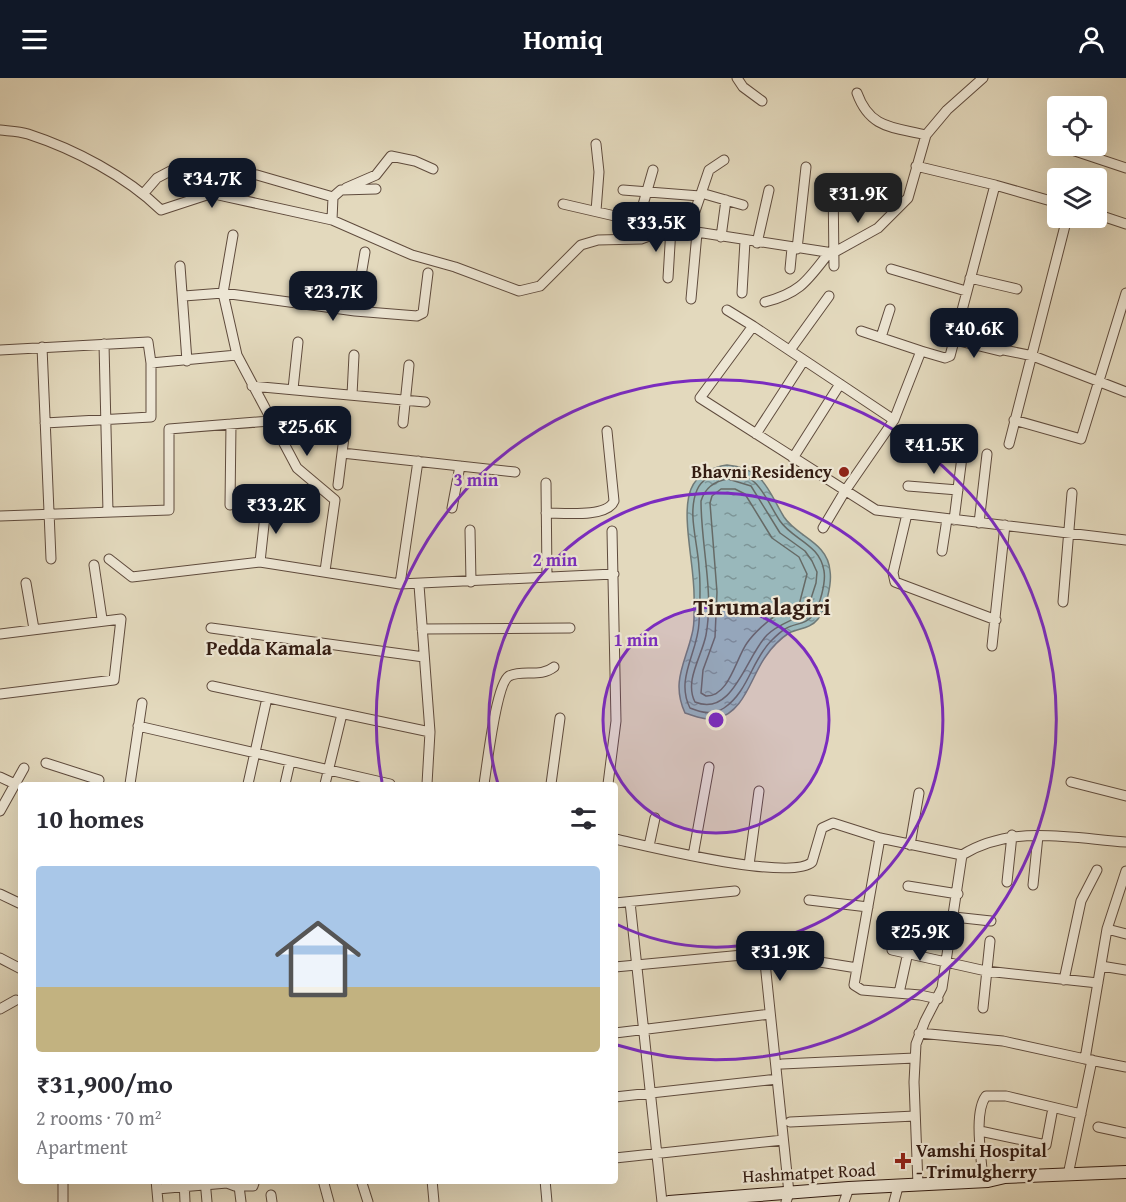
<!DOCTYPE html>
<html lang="en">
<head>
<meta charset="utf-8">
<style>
  body { margin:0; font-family:"Gentium Book Plus",serif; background:#f7f7f7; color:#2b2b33; height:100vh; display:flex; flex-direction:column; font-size:22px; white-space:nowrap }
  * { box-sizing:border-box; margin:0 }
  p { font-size:20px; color:#7c7c81 }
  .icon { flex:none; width:33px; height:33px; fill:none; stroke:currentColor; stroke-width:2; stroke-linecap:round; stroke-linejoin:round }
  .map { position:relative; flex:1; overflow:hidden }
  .details { position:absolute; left:18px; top:704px; width:600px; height:402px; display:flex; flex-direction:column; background:#fff; border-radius:6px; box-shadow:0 6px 24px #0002 }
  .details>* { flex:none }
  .controls { position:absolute; left:1047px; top:18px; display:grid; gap:12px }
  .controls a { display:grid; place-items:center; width:60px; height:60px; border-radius:6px; background:#fff; box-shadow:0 6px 24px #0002; font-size:30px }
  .price { position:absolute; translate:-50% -51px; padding:0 14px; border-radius:12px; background:#111827; color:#fff; font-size:20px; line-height:39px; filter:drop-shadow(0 2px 3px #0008) }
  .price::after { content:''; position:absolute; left:50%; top:36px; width:18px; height:14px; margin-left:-9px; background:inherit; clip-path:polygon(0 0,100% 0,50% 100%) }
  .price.active { background:#222; color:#fff }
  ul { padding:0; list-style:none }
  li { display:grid; align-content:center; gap:12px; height:318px; padding:0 18px }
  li+li { border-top:2px solid #e1e1e2 }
  li span { display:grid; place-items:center; height:186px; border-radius:6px; color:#555 }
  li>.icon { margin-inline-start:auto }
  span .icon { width:108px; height:108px; fill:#fffc; stroke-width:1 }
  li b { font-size:26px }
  h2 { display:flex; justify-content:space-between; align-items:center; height:72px; padding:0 18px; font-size:26px }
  header { display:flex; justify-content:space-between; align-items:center; height:78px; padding:0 18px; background:#111827; color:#fff; font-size:27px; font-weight:700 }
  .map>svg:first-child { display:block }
  .water { fill:url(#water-ripples); stroke:#707a77; stroke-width:1.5 }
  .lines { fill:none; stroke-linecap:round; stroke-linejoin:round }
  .shore { stroke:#666a66; stroke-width:1.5 }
  .minor-casing { stroke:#5f4b3d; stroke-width:11 }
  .secondary-casing { stroke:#331c12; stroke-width:14 }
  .minor { stroke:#ede6d4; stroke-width:9 }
  .secondary { stroke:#ede6d4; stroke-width:12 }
  .ring { fill:none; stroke:#7b2cbf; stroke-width:3 }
  .poi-dot { fill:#8f2418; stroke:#ede6d4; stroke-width:2 }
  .labels { text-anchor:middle; stroke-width:4.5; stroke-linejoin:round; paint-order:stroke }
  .poi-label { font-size:18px; font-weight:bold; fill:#331c12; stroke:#ede6d4; text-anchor:end }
  .street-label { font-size:18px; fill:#331c12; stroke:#ede6d4 }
  .neighbourhood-label { font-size:20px; font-weight:bold; fill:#331c12; stroke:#ede6d4 }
  .district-label { font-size:24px; font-weight:bold; fill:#331c12; stroke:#ede6d4 }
  .centre { fill:#7b2cbf; stroke:#ede6d4; stroke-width:3 }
  .ring-label { font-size:18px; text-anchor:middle; font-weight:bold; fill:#7b2cbf; stroke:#ede6d4; stroke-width:4.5; stroke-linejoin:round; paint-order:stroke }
</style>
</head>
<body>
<header><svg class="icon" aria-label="menu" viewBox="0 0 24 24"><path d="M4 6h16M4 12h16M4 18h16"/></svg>Homiq<svg class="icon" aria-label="person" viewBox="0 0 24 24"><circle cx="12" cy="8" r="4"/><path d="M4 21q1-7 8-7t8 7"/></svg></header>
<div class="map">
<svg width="1126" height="1124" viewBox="0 0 1126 1124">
  <defs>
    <pattern id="water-ripples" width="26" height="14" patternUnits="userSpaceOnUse" patternTransform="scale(1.5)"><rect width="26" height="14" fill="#99b8bb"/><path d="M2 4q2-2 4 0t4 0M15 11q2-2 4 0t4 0" fill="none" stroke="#7d9597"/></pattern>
  </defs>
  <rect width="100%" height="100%" fill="#e3d9bd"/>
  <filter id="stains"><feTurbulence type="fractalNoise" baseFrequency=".00333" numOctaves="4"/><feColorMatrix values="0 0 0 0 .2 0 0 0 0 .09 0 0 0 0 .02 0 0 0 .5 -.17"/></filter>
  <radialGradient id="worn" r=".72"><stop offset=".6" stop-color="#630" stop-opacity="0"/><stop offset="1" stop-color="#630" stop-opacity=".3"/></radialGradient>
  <path class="water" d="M727,387C765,391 767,411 784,439C797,459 828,464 830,493C832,505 826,532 818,541C810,551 799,550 789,555C781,560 771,570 766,578C751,598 745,634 716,641C706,643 695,638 685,635C671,604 685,586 692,556C695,546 694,534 694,524C696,492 680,438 691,411C697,396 713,389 727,387Z"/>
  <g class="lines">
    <path class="shore" d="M727,393C760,396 764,419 780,443C793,462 820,466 824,493C826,504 820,528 813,537C806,547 794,545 785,551C780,554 775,559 771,563C752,582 748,614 724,630C713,637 702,635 690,630C675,601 698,574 699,545C700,526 701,508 699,490C698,465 687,435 697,412C702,400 716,395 727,393Z
      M728,401L751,408L780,455L805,473L812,483L817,494L816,505L807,533C794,543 779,545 767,557C746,578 733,640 695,624C684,603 702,578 706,557C714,513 701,468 701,423C705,410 714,403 728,401Z
      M721,411H735L745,416L772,460L799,479L807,496L799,527C793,532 785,532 778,536C767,543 754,555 747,565C736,580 729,619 706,618L701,615L703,592L715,559L717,514L710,425L712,418Z"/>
    <g class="minor-casing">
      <path id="minor" d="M737,0L743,9L762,23
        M857,15C870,51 893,49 926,57
        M0,52C9,53 19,53 28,56C74,71 126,98 161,132L219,113L222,94
        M1069,71L1126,90
        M916,88L995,107
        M833,101L834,188
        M346,110L376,97L391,78L415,83L433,91
        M376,111L341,112L333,119L332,142L412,177L455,189L519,213L540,208L581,167L598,162L641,161L649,158L658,148
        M623,112L700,118
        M144,115L157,100L176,90L257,97L333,119
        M701,115L743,127
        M214,116L332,142
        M563,126L658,148L833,175L878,150L908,120L926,57L947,32L983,0
        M596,133L599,94L596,66
        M1096,136L1126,146
        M638,144L653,92
        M688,154L709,92L724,82
        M233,157L223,215L237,277
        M721,159L726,122
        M757,165L769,112
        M797,171L806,89
        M180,188L187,283
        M790,191L792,170
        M891,191L966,213
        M668,200L671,150
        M970,200L1017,211
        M742,215L745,163
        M184,218L223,215L355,233L417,238L423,235L428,195
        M691,221L697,155
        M765,224C800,215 807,203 828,176
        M727,232L753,248L700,320L876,432L1126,462
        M355,233L365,174
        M753,248L894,342
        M861,253L921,273
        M881,259L890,231
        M955,262L1000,273
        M104,266L108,434
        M42,269L51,481
        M0,272L148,264L151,285L237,277L297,390L335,422L325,493
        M790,272L829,218
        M1004,272L1033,278L1126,314
        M252,308L425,324
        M293,311L298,264
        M352,317L354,277
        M1014,342L1081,361L1126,215
        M45,345L151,339V285
        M403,345L409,287
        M756,356L804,282
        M1009,366L1067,140
        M342,375L515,394
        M793,380L840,306
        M546,405L547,498
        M338,407L345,351
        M908,408L958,412
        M230,427L231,346
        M452,430L460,388
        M546,435C563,435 607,440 614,423L607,353
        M907,436L893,495L895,504L996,542
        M0,438L169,432V351L270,343
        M954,442L963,371
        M979,445L987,376
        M823,450L845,413L894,342L921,273L945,280L950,278L995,107L1058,125
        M470,452L471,504
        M942,473L947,441
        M109,481L132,499L260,484L400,506L614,496
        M260,484L266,428
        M94,487L102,541
        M26,505L34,551
        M400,506L418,383
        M419,507L430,654L427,706
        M1063,524L1072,415
        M211,550L424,579
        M422,551L570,550
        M0,556L121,541L114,602L0,616
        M992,568L1005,447
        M212,608L430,654
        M138,648L390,706
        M46,685L99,702
        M0,699L15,706
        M1071,704L1126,718
        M130,706L142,625
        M248,706L267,620
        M285,706L290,684
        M325,706L342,636
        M484,706C487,688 496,606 509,598C523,591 540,600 554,589
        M551,706L560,640
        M608,706L616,643L612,453
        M0,733L24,690
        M880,760L854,907L862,912L920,917L938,921
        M615,761C648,768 791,804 812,784L822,750L833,745L880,760L962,777
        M910,767L919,715
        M649,768L655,740
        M693,778L709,689
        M749,787L759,713
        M1126,793L1107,851L1085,981L1126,989
        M1007,804L1012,757
        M1033,807L1038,758
        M908,808L958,816
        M0,816L21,826
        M809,822L868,829
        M630,824L662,1124
        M615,825L735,813
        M954,839L991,843
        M1107,851L1126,856
        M892,872L986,893L1098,905
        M764,875L789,1115L786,1124
        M0,880L21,891
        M1101,888L1126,892
        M615,889L764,875L857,890
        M1064,902L1081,823L1097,792
        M899,915L914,847
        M983,930L990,863
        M0,931L16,922
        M615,955L770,936
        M919,955L1003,963L1085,981
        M782,986L915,980
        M615,1019L777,1001
        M790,1044L915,1038
        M1098,1049L1126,1055
        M980,1053L1046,1067L1052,1035
        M615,1080L783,1062
        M1068,1097L1092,982
        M156,1102L158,1124
        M184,1102L185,1124
        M205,1102L207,1124
        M323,1102L329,1124
        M361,1102L368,1124
        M432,1102L434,1124
        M545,1102L547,1124
        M983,1103C982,1082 973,1035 986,1018H1006L1081,1036
        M918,1107L914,1004L916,966L925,943L942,910L962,777C1012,746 1070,760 1126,764
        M239,1108L241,1124
        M157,1111L227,1105L235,1108H253L255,1102
        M271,1117L272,1124
        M63,1124V1102
        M844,1124L849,1110
        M894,1124L898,1109"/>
    </g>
    <g class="secondary-casing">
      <path id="secondary" d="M669,1124L849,1110L988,1103L1005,1099L1126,1094"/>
    </g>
    <use href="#minor" class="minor"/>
    <use href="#secondary" class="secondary"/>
  </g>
  <circle cx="716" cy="642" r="113" fill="#7b2cbf" fill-opacity=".12"/>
  <g class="ring">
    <circle cx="716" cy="642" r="113"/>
    <path d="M498 706A227 227 0 1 1 616 846"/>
    <path d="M382 704A340 340 0 1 1 617 967"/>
  </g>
  <g class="poi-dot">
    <circle cx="844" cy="394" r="6"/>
    <path d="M900 1074h6v6h6v6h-6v6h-6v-6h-6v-6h6z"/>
  </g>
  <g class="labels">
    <g class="poi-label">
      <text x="832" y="400">Bhavni Residency</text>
      <text x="916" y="1079" text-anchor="start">Vamshi Hospital<tspan x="916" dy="21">- Trimulgherry</tspan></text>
    </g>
    <g class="street-label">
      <text transform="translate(809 1095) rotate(-3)" y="6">Hashmatpet Road</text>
    </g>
    <g class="neighbourhood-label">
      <text x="269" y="577">Pedda Kamala</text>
    </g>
    <g class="district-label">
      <text x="762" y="537">Tirumalagiri</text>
    </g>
  </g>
  <circle cx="716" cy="642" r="9" class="centre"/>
  <g class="ring-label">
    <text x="476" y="408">3 min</text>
    <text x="555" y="488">2 min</text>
    <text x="636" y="568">1 min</text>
  </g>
  <rect width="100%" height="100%" filter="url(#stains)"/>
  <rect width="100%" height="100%" fill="url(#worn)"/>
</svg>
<div class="controls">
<a><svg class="icon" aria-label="locate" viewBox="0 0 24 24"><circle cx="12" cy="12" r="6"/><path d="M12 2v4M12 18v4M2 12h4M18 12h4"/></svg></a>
<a><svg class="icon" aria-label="layers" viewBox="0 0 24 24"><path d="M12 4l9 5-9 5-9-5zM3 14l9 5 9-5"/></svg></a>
</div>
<b class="price" style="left:212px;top:131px">₹34.7K</b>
<b class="price active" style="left:858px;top:146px">₹31.9K</b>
<b class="price" style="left:656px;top:175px">₹33.5K</b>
<b class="price" style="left:333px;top:244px">₹23.7K</b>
<b class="price" style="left:974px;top:281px">₹40.6K</b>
<b class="price" style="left:307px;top:379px">₹25.6K</b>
<b class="price" style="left:934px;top:397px">₹41.5K</b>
<b class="price" style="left:276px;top:457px">₹33.2K</b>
<b class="price" style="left:920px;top:884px">₹25.9K</b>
<b class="price" style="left:780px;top:904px">₹31.9K</b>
<section class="details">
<h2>10 homes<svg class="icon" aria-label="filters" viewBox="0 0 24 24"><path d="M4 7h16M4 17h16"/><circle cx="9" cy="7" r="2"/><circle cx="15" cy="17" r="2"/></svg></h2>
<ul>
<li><span style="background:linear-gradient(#a9c7e8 65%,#c2b280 0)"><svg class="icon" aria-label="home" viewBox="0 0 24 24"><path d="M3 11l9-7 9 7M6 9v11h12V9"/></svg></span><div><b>₹31,900/mo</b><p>2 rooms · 70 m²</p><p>Apartment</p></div></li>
</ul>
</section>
</div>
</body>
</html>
